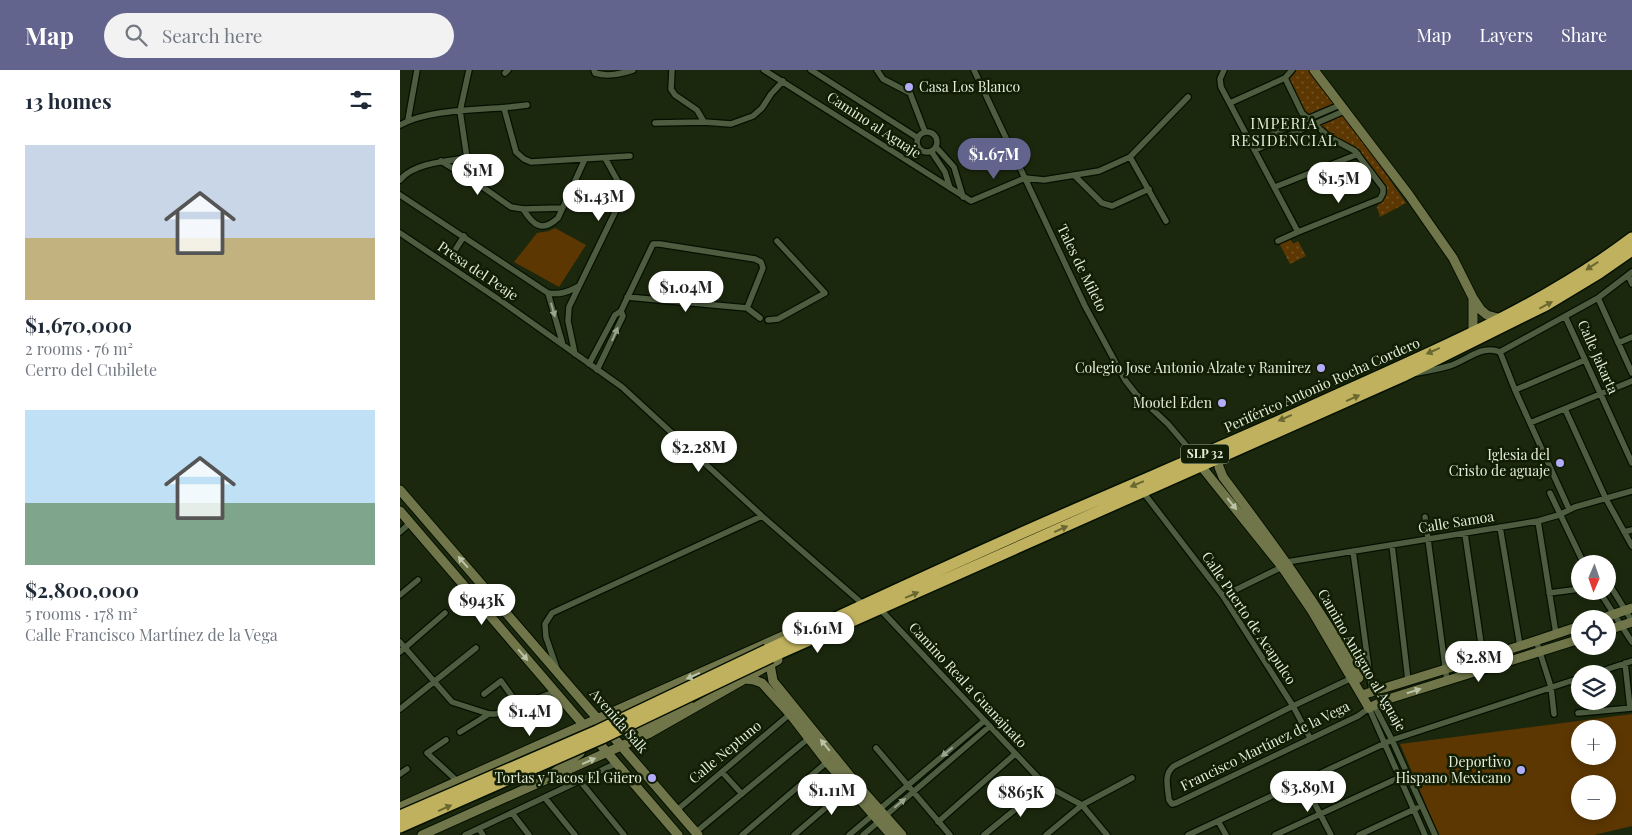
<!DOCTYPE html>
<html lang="en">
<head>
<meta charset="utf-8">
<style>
  body { margin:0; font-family:"Playfair Display",serif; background:#f2f2f3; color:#1f2937; height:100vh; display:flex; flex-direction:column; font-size:19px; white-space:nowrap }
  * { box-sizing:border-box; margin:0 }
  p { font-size:16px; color:#747a83 }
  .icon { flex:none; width:28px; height:28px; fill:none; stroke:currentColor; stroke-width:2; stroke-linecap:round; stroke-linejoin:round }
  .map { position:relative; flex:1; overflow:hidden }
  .panel { display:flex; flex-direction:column; background:#fff; width:400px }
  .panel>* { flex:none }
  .needle { width:32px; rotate:182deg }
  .fabs { position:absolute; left:1171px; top:485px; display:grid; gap:10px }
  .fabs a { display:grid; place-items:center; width:45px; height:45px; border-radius:50%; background:#fff; box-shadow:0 2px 8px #0003; font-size:25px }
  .price { position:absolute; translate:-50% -42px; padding:0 11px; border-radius:18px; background:#fff; color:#222; font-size:16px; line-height:32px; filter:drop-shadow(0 1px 2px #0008) }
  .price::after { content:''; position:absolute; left:50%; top:30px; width:15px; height:11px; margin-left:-8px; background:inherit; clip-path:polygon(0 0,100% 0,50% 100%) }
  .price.active { background:#62648e; color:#fff }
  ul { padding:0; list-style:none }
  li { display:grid; align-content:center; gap:10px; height:265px; padding:0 25px }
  li span { display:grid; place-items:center; height:155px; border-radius:0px; color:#555 }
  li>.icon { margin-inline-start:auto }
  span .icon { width:90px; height:90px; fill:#fffc; stroke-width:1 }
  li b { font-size:21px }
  h2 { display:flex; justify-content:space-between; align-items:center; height:60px; padding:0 25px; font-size:21px }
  header { display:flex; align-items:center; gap:30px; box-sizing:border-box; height:70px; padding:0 25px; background:#62648e; color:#fff }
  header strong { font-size:24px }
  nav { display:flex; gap:28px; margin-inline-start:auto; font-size:18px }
  .search { width:350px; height:45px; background:#f2f2f3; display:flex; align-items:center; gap:12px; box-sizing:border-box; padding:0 18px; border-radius:28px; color:#747a83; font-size:19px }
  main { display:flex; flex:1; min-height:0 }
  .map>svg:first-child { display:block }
  .park { fill:#5c3702; fill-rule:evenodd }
  .garden { fill:url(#garden-dots) }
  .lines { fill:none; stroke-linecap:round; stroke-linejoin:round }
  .street-casing { stroke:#051000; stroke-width:8 }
  .secondary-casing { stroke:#051000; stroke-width:11 }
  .highway-casing { stroke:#051000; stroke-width:14 }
  .street { stroke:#4e5d40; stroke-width:5.5 }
  .secondary { stroke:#707649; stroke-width:9 }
  .highway { stroke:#bfb15d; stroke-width:11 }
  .highway-bridge-casing { stroke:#051000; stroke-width:14; stroke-linecap:butt }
  .highway-bridge { stroke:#bfb15d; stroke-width:11 }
  .oneway { fill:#686830 }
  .oneway2 { fill:#99a58e }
  .oneway3 { fill:#bbc3a9 }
  .poi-dot { fill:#b3adf9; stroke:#111e04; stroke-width:2 }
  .labels { text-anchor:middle; stroke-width:5; stroke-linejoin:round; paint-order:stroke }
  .shield { fill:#111e04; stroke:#a5af9c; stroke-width:1 }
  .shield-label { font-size:12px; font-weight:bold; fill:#e4eddd }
  .poi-label { font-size:14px; fill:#e4eddd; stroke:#111e04; text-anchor:end }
  .street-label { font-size:14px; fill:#e4eddd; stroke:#111e04 }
  .neighbourhood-label { font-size:15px; letter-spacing:1px; fill:#e4eddd; stroke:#111e04 }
</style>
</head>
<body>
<header>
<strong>Map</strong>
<div class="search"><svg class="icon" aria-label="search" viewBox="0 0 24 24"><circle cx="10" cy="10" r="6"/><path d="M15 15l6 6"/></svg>Search here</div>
<nav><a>Map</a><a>Layers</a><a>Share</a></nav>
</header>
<main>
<section class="panel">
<h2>13 homes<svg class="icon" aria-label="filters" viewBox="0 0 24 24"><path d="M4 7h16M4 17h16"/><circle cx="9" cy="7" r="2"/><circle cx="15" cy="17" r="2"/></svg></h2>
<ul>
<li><span style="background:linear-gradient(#c9d6e8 60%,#c2b280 0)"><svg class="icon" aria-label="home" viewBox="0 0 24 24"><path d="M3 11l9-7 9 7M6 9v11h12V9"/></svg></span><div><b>$1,670,000</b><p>2 rooms · 76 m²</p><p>Cerro del Cubilete</p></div></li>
<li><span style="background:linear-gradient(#bfe0f5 60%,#7fa58c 0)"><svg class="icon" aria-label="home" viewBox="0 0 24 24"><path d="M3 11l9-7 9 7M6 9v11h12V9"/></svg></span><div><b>$2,800,000</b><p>5 rooms · 178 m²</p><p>Calle Francisco Martínez de la Vega</p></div></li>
</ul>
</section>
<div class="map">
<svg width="1232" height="765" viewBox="0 0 1232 765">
  <defs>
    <pattern id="garden-dots" width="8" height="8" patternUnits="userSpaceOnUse" patternTransform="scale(1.25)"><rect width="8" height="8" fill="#5c3702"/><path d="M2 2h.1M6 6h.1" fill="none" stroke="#735426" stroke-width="1.8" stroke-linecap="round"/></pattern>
  </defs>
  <rect width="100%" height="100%" fill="#1b280d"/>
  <path class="park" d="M155,158L186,175L159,217L114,192L137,163L149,161Z
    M1232,644V756L1194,765H1039L1000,674ZM1180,659H1208V686H1180ZM1180,714H1208V741H1180Z"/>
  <path class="garden" d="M893,0H910L935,35L908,46L904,42L888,8L893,3Z
    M943,44L1006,133L980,147L977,137L985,124L959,84L936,70L917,55Z
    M890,169L893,174L898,171L906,186L890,194L879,173Z"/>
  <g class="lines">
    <g class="street-casing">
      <path id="street" d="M69,0L60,41L67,88L73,102L84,118L111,137L123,139L162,138
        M194,0L195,3C208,7 220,4 233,0
        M272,0L271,19L275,25L297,40L304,52
        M364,0L571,131L625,108L644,110L699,101L730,87L788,27
        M411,0L518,68
        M477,0L483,9L510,23L525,62
        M574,0L685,236L725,310L736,324L768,354L797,388
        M824,0L820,9L821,17L898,162L980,129L983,123V118L955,81L929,67L902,43L885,8L892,0
        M105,3L108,0
        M830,33L885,8
        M104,38L116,82L124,89L131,92L230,86
        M8,50L17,0
        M255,53L304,52L331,54L353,46L362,38L371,24L383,11
        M0,55C33,37 89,41 127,35
        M517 72a10 10 0 1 1 20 0a10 10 0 1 1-20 0Z
        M851,73L940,35
        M536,77L554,97L563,127
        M855,80L944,41
        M531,81L545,102L550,118
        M730,87L766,151
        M41,91L82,117
        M674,105L702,133L712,136L749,119
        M0,110C13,93 47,91 67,88
        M875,117L958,84
        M0,125L148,223C160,225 168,222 179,216
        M123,139C133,155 142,163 158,148L185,89
        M0,163L104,233L222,317L362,446L464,535
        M878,171L898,162
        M52,185L64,166
        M1228,205L1232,214
        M148,223L163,275
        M227,227L347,238L360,248
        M1198,228L1232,303
        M1165,246L1232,393
        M368,250L378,249L425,223L377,171
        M1218,273L1232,267
        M1100,282L1115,320L1169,439
        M1100,282L1198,228L1232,202
        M175,284L168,251L169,237L219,134L221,117L205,88
        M189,294L215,245L221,241L253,174H260L355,189L361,192L363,198L347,238
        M197,300L223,246L221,241
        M1017,303C1028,301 1039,299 1049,296C1066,291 1082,274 1100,282
        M1115,320L1185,290
        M1165,339L1206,429L1232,476
        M1130,353L1232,311
        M743,422L823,526L893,636L910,668
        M1150,423L1184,494
        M1025,447L1047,611
        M1138,451L1156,564
        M1100,457L1120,576
        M0,462L10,453
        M1224,462L1232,460
        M1065,464L1083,587
        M992,475L1008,610
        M953,481L972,622
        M1208,517H1211L1232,551
        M1199,521L1232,572
        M1149,523L1180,519
        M0,525L18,510
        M823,526L882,497L887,492L1138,451L1159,445L1175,437L1232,421
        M56,534L70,523
        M480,539L645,715L682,735L707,765
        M1136,570L1151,617L1154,644
        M0,572L52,632L89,644H96L154,622
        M0,582L45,543
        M1225,593L1230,638
        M157,599L146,567L145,554L152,543L362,446
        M1193,604L1232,591
        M952,608L893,636L774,696C763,704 768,718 769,730L772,734L776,733L958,646L969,638L1025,765
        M84,624L101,611L119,636
        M1191,631L1193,642
        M974,635L992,670L1035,765
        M0,639L76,578
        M1178,643L1232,638
        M60,662L89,644
        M46,670L27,683L54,708
        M476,678L550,765
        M322,702L342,724
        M0,704L7,699
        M180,711L224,765
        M903,711L931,765
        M145,728L175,765
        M277,740L390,644
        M112,743L129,765
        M818,751L826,765
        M538,752L615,684
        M79,759L83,765
        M296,762L409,668
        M65,765L217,693
        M342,765L427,692
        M394,765L451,716
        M449,765L584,651
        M463,765L590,656
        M584,765L645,715
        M646,765L682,735L732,708
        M788,765L992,670L1180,608
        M875,765L1007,704
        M959,765L1017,738"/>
    </g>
    <g class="secondary-casing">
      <path id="secondary" d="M914,0L1009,125L1053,188L1073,228L1081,240L1087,245L1101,249
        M1073,228V263
        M818,388L819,397L823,407C872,472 920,537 959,608
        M801,396L882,497L912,541L969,638L985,630L1180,569
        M0,420L298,765
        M0,441L278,765
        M1200,549L1232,538
        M1208,560L1232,552
        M370,594L373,611L455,712L502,765
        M344,609L354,610L362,613L390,644L427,692L491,765
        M962,625L1120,576L1180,556
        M221,655L226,661H236L289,635
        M151,705L180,683L183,675
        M0,737L414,552L424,549
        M22,765L248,664L378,590"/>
    </g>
    <g class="highway-casing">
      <path id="highway" d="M367,580C469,532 571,485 674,440C752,406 831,373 908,338C1019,287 1134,242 1232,168
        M371,587L1003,306L1146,235L1199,203L1232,180"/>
    </g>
    <use href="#street" class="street"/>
    <use href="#secondary" class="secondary"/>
    <use href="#highway" class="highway"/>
    <g class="highway-bridge-casing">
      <path id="highway-bridge" d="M0,746L197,661L367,580
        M0,757L202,668L371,587"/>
    </g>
    <use href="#highway-bridge" class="highway-bridge"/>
  </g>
  <defs><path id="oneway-solid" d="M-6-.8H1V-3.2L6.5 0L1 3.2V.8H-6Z" transform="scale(1.25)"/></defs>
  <g class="oneway">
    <use href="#oneway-solid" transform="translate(1192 196) rotate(147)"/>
    <use href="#oneway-solid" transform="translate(1146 235) rotate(-28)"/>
    <use href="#oneway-solid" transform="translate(1033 281) rotate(156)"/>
    <use href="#oneway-solid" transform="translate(953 328) rotate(-24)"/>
    <use href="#oneway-solid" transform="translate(885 348) rotate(156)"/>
    <use href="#oneway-solid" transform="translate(737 414) rotate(157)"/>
    <use href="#oneway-solid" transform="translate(661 459) rotate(-24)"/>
    <use href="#oneway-solid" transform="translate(512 525) rotate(-23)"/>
    <use href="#oneway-solid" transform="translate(45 738) rotate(-24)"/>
  </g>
  <g class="oneway2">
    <use href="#oneway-solid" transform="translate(153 240) rotate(74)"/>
    <use href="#oneway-solid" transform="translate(215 264) rotate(-66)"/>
    <use href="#oneway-solid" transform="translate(547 682) rotate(140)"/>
    <use href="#oneway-solid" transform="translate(500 733) rotate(-40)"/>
  </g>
  <g class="oneway3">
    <use href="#oneway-solid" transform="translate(832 434) rotate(51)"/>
    <use href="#oneway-solid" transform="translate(63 492) rotate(-131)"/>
    <use href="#oneway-solid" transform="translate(123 585) rotate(49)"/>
    <use href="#oneway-solid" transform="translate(293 606) rotate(156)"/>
    <use href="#oneway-solid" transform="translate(1014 621) rotate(-17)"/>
    <use href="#oneway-solid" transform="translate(425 675) rotate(-129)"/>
    <use href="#oneway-solid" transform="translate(189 691) rotate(-24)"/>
  </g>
  <g class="poi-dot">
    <circle cx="509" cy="17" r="5"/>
    <circle cx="921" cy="298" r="5"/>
    <circle cx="822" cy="333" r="5"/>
    <circle cx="1160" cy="393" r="5"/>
    <circle cx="1121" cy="700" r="5"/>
    <circle cx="252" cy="708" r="5"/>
  </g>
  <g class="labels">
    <rect class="shield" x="781" y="374.5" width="48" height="19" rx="4"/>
    <g class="shield-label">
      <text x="805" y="388">SLP 32</text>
    </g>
    <g class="poi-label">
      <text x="519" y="22" text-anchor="start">Casa Los Blanco</text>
      <text x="911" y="303">Colegio Jose Antonio Alzate y Ramirez</text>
      <text x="812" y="338">Mootel Eden</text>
      <text x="1150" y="390">Iglesia del<tspan x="1150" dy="16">Cristo de aguaje</tspan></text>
      <text x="1111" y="697">Deportivo<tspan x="1111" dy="16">Hispano Mexicano</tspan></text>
      <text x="242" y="713">Tortas y Tacos El Güero</text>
    </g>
    <g class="street-label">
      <text transform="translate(474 55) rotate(33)" y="5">Camino al Aguaje</text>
      <text transform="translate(682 198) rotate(64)" y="5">Tales de Mileto</text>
      <text transform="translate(78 201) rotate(34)" y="5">Presa del Peaje</text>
      <text transform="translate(1198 287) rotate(66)" y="5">Calle Jakarta</text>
      <text transform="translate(922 315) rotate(-24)" y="5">Periférico Antonio Rocha Cordero</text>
      <text transform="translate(1056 452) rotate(-9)" y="5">Calle Samoa</text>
      <text transform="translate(849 548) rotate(56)" y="5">Calle Puerto de Acapulco</text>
      <text transform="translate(962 590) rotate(60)" y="5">Camino Antiguo al Aguaje</text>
      <text transform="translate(568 615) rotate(47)" y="5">Camino Real a Guanajuato</text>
      <text transform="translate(219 651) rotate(49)" y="5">Avenida Salk</text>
      <text transform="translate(865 676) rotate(-26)" y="5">Francisco Martínez de la Vega</text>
      <text transform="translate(325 682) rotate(-40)" y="5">Calle Neptuno</text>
    </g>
    <g class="neighbourhood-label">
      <text x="884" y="59">IMPERIA<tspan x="884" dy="17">RESIDENCIAL</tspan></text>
    </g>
  </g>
</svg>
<div class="fabs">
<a><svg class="needle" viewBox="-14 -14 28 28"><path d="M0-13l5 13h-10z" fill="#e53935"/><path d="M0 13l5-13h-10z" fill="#747a83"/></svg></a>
<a><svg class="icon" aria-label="locate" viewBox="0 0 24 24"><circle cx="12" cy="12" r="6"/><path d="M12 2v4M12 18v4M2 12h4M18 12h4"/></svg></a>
<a><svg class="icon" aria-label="layers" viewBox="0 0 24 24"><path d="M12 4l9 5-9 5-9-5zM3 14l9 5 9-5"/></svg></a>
<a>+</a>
<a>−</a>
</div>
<b class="price active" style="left:594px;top:110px">$1.67M</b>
<b class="price" style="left:78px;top:126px">$1M</b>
<b class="price" style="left:939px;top:134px">$1.5M</b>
<b class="price" style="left:199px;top:152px">$1.43M</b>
<b class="price" style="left:286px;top:243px">$1.04M</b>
<b class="price" style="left:299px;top:403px">$2.28M</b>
<b class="price" style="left:82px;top:556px">$943K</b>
<b class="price" style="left:418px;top:584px">$1.61M</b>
<b class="price" style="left:1079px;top:613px">$2.8M</b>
<b class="price" style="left:130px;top:667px">$1.4M</b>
<b class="price" style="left:908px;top:743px">$3.89M</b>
<b class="price" style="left:432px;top:746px">$1.11M</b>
<b class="price" style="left:621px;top:748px">$865K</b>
</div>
</main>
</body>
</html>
